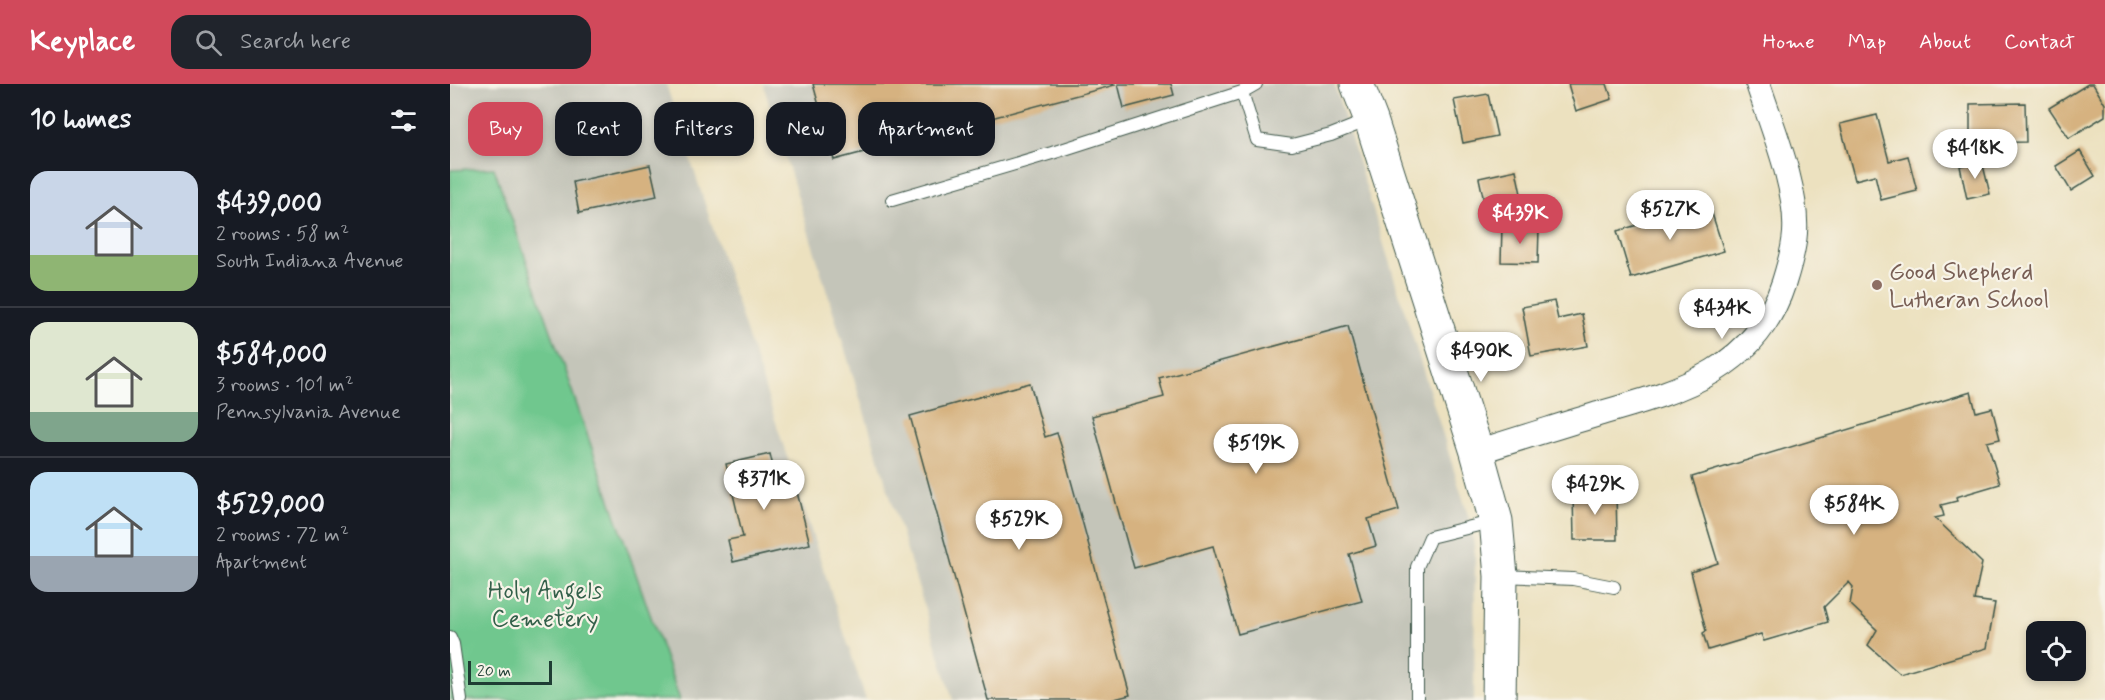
<!DOCTYPE html>
<html lang="en">
<head>
<meta charset="utf-8">
<style>
  body { margin:0; font-family:Mynerve,sans-serif; background:#20242c; color:#f1f3f6; height:100vh; display:flex; flex-direction:column; font-size:22px; white-space:nowrap }
  * { box-sizing:border-box; margin:0 }
  p { font-size:20px; color:#9ea1a6 }
  .icon { flex:none; width:33px; height:33px; fill:none; stroke:currentColor; stroke-width:2; stroke-linecap:round; stroke-linejoin:round }
  .map { position:relative; flex:1; overflow:hidden }
  .panel { display:flex; flex-direction:column; background:#171b24; width:450px }
  .panel>* { flex:none }
  .banner { position:absolute; left:18px; top:18px; width:570px; height:54px; display:flex; gap:12px }
  .tools { position:absolute; left:1576px; top:537px; display:grid; gap:12px }
  .tools a { display:grid; place-items:center; width:60px; height:60px; border-radius:12px; background:#171b24; box-shadow:0 3px 9px #0003; font-size:30px }
  .scale { position:absolute; left:18px; bottom:15px; width:84px; box-sizing:border-box; padding-left:6px; border:3px solid #1f3d34; border-top:0; font-size:16px; line-height:21px; white-space:nowrap; color:#1f3d34; -webkit-text-stroke:4px #f7f3e8; paint-order:stroke }
  .price { position:absolute; translate:-50% -51px; padding:0 14px; border-radius:21px; background:#fff; color:#222; font-size:20px; line-height:39px; filter:drop-shadow(0 2px 3px #0008) }
  .price::after { content:''; position:absolute; left:50%; top:36px; width:18px; height:14px; margin-left:-9px; background:inherit; clip-path:polygon(0 0,100% 0,50% 100%) }
  .price.selected { background:#d1495b; color:#fff }
  ul { padding:0; list-style:none }
  li { display:flex; align-items:center; gap:18px; height:150px; padding:0 30px }
  li+li { border-top:2px solid #363941 }
  li span { display:grid; place-items:center; flex:none; width:168px; height:120px; border-radius:18px; color:#555 }
  li>.icon { margin-inline-start:auto }
  span .icon { width:72px; height:72px; fill:#fffc; stroke-width:1 }
  li b { font-size:26px }
  h2 { display:flex; justify-content:space-between; align-items:center; height:72px; padding:0 30px; font-size:26px }
  .tag { padding:0 21px; border-radius:18px; background:#171b24; box-shadow:0 3px 9px #0003; font-size:21px; line-height:54px }
  .tag.selected { background:#d1495b; color:#fff }
  header { display:flex; align-items:center; gap:36px; box-sizing:border-box; height:84px; padding:0 30px; background:#d1495b; color:#fff }
  header strong { font-size:28px }
  nav { display:flex; gap:33px; margin-inline-start:auto; font-size:21px }
  .search { width:420px; height:54px; background:#20242c; display:flex; align-items:center; gap:15px; box-sizing:border-box; padding:0 21px; border-radius:18px; color:#9ea1a6; font-size:22px }
  main { display:flex; flex:1; min-height:0 }
  .map>svg:first-child { display:block }
  .industrial { fill:#c4c5b9 }
  .green { fill:#6fc78e; stroke:#478261; stroke-width:1.5 }
  .building { fill:#d6b280 }
  .lines { fill:none; stroke-linecap:round; stroke-linejoin:round }
  .lane-casing { stroke:#3e5649; stroke-width:14 }
  .street-casing { stroke:#3e5649; stroke-width:26 }
  .secondary-casing { stroke:#3e5649; stroke-width:35 }
  .lane { stroke:#fff; stroke-width:12 }
  .street { stroke:#fff; stroke-width:24 }
  .secondary { stroke:#fff; stroke-width:33 }
  .education-dot { fill:#8d6e63; stroke:#f7f3e8; stroke-width:2 }
  .labels { text-anchor:middle; stroke-width:4.5; stroke-linejoin:round; paint-order:stroke }
  .education-label { font-size:24px; fill:#785e54; stroke:#f7f3e8; text-anchor:start }
  .park-label { font-size:24px; fill:#33604a; stroke:#f7f3e8 }
</style>
</head>
<body>
<header>
<strong>Keyplace</strong>
<div class="search"><svg class="icon" aria-label="search" viewBox="0 0 24 24"><circle cx="10" cy="10" r="6"/><path d="M15 15l6 6"/></svg>Search here</div>
<nav><a>Home</a><a>Map</a><a>About</a><a>Contact</a></nav>
</header>
<main>
<section class="panel">
<h2>10 homes<svg class="icon" aria-label="filters" viewBox="0 0 24 24"><path d="M4 7h16M4 17h16"/><circle cx="9" cy="7" r="2"/><circle cx="15" cy="17" r="2"/></svg></h2>
<ul>
<li><span style="background:linear-gradient(#c9d6e8 70%,#8fb573 0)"><svg class="icon" aria-label="home" viewBox="0 0 24 24"><path d="M3 11l9-7 9 7M6 9v11h12V9"/></svg></span><div><b>$439,000</b><p>2 rooms · 58 m²</p><p>South Indiana Avenue</p></div></li>
<li><span style="background:linear-gradient(#dfe7d0 75%,#7fa58c 0)"><svg class="icon" aria-label="home" viewBox="0 0 24 24"><path d="M3 11l9-7 9 7M6 9v11h12V9"/></svg></span><div><b>$584,000</b><p>3 rooms · 101 m²</p><p>Pennsylvania Avenue</p></div></li>
<li><span style="background:linear-gradient(#bfe0f5 70%,#9aa5b1 0)"><svg class="icon" aria-label="home" viewBox="0 0 24 24"><path d="M3 11l9-7 9 7M6 9v11h12V9"/></svg></span><div><b>$529,000</b><p>2 rooms · 72 m²</p><p>Apartment</p></div></li>
</ul>
</section>
<div class="map">
<svg width="1655" height="616" viewBox="0 0 1655 616">
  <rect width="100%" height="100%" fill="#f7f3e8"/>
  <filter id="ink" filterUnits="userSpaceOnUse"><feTurbulence type="fractalNoise" baseFrequency=".0167" numOctaves="2"/><feDisplacementMap in="SourceGraphic" scale="12" xChannelSelector="R" yChannelSelector="G"/><feConvolveMatrix kernelMatrix="1 2 1 2 8 2 1 2 1" color-interpolation-filters="sRGB"/></filter>
  <filter id="wash" filterUnits="userSpaceOnUse"><feTurbulence type="fractalNoise" baseFrequency=".008" numOctaves="4" result="noise"/><feDisplacementMap in="SourceGraphic" scale="24" xChannelSelector="R" yChannelSelector="G"/><feGaussianBlur stdDeviation="1.35" result="paint"/><feColorMatrix in="noise" values="0 0 0 0 0 0 0 0 0 0 0 0 0 0 0 0 0 1.4 0 .05"/><feComposite in="paint" operator="in"/></filter>
  <g filter="url(#wash)">
    <rect width="100%" height="100%" fill="#ece1bf"/>
    <path class="industrial" d="M0,0H216L416,616H230L44,85L0,86Z
      M313,0H884L1021,441L1025,470L1024,616H503Z"/>
    <path class="green" d="M44,84L230,616H0V86Z"/>
    <g id="blocks">
      <path class="building" d="M363,0H665V1L384,76Z
        M668,0H721L724,11L674,24Z
        M1118,0H1157L1162,15L1126,27Z
        M1638,0H1643L1655,20V32L1619,54L1599,24Z
        M1038,10L1047,52L1013,59L1004,16Z
        M1575,19L1576,58L1520,59V20Z
        M1427,31L1439,77L1458,72L1467,107L1431,116L1425,91L1405,96L1390,40Z
        M1630,67L1645,92L1621,107L1606,82Z
        M1532,77L1540,110L1517,115L1510,82Z
        M200,81L207,112L129,129L123,98Z
        M1066,86L1075,129L1038,136L1029,94Z
        M1259,120L1274,167L1181,194L1167,147Z
        M1052,142L1089,144L1088,179L1051,178Z
        M1104,217L1108,235L1132,230L1138,262L1081,272L1072,223Z
        M898,242L949,426L918,435L926,462L899,470L912,517L788,550L763,462L684,484L642,332L714,313L709,294Z
        M580,299L595,353L607,349L614,371L680,611L661,616H538L460,332Z
        M1521,308L1526,328L1542,324L1550,355L1537,358L1550,400L1506,413L1507,417L1491,421L1494,432L1485,434L1532,479L1524,516L1545,519L1537,564L1450,590L1418,561L1427,546L1400,520L1403,503L1399,498L1374,523L1378,538L1314,557L1311,550L1258,566L1253,549L1256,547L1241,488L1268,479L1242,393Z
        M320,370L330,412L347,408L360,460L283,478L278,456L293,453L276,380Z
        M1166,408L1167,456H1124L1123,409Z"/>
    </g>
  </g>
  <g filter="url(#ink)">
    <use href="#blocks" fill-opacity="0" stroke="#3e5649" stroke-width="1.5"/>
    <g class="lines">
      <g class="lane-casing">
        <path id="lane" d="M806,0L792,8L807,56L842,61L881,51L919,36
          M442,116L602,69L792,8
          M1052,492L1123,495L1164,503
          M0,553L3,560L11,616
          M967,616V483L980,453L1045,437"/>
      </g>
      <g class="street-casing">
        <path id="street" d="M1027,368C1067,355 1107,343 1148,330C1228,307 1306,287 1334,198C1339,182 1344,165 1345,149C1348,104 1322,43 1308,0"/>
      </g>
      <g class="secondary-casing">
        <path id="secondary" d="M907,0L921,36L1027,368L1046,437L1051,492L1049,616"/>
      </g>
      <use href="#lane" class="lane"/>
      <use href="#street" class="street"/>
      <use href="#secondary" class="secondary"/>
    </g>
  </g>
  <circle class="education-dot" cx="1427" cy="201" r="6"/>
  <g class="labels">
    <g class="education-label">
      <text x="1439" y="195">Good Shepherd<tspan x="1439" dy="28">Lutheran School</tspan></text>
    </g>
    <g class="park-label">
      <text x="95" y="514">Holy Angels<tspan x="95" dy="28">Cemetery</tspan></text>
    </g>
  </g>
</svg>
<div class="tools">
<a><svg class="icon" aria-label="locate" viewBox="0 0 24 24"><circle cx="12" cy="12" r="6"/><path d="M12 2v4M12 18v4M2 12h4M18 12h4"/></svg></a>
</div>
<div class="scale">20 m</div>
<b class="price" style="left:1525px;top:96px">$418K</b>
<b class="price" style="left:1220px;top:157px">$527K</b>
<b class="price selected" style="left:1070px;top:161px">$439K</b>
<b class="price" style="left:1272px;top:256px">$434K</b>
<b class="price" style="left:1031px;top:299px">$490K</b>
<b class="price" style="left:806px;top:391px">$519K</b>
<b class="price" style="left:314px;top:427px">$371K</b>
<b class="price" style="left:1145px;top:432px">$429K</b>
<b class="price" style="left:1404px;top:452px">$584K</b>
<b class="price" style="left:569px;top:467px">$529K</b>
<div class="banner">
<a class="tag selected">Buy</a>
<a class="tag">Rent</a>
<a class="tag">Filters</a>
<a class="tag">New</a>
<a class="tag">Apartment</a>
</div>
</div>
</main>
</body>
</html>
